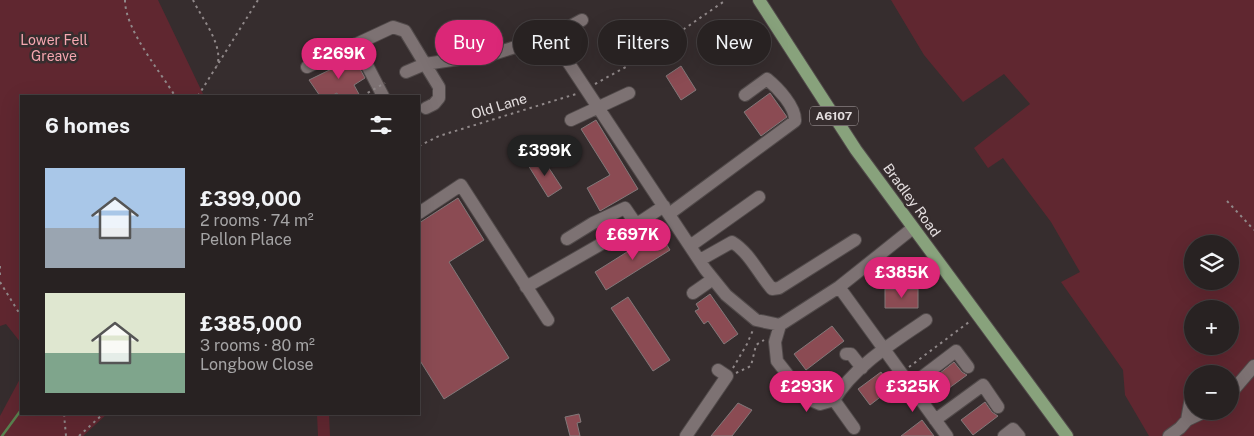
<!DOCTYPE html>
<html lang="en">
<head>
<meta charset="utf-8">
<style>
  body { margin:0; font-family:"Public Sans",sans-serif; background:#302a2a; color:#f1f3f6; height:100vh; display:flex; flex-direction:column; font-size:19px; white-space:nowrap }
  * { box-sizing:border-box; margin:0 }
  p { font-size:16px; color:#a5a4a5 }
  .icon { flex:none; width:28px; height:28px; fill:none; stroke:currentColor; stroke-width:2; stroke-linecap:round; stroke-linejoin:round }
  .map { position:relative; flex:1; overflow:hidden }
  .panel { position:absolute; left:20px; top:95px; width:400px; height:320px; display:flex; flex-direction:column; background:#282222; border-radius:0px; box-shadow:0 5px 20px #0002,0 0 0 1px #443f40 }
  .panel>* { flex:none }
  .top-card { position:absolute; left:435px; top:20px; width:475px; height:45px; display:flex; gap:10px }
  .fabs { position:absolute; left:1184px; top:235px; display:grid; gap:10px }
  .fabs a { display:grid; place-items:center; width:55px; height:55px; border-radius:50%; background:#282222; box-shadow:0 5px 20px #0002,0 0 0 1px #443f40; font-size:25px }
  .price { position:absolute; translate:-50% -42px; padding:0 11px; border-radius:18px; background:#db2777; color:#fff; font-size:16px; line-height:32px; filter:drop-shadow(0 1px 2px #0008) }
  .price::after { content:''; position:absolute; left:50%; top:30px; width:15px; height:11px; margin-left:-8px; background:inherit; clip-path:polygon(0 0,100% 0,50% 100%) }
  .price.on { background:#222; color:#fff }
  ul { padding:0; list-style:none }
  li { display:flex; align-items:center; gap:15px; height:125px; padding:0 25px }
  li span { display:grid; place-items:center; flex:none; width:140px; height:100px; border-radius:0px; color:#555 }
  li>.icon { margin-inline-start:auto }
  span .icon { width:60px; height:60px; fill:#fffc; stroke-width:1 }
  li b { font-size:21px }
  h2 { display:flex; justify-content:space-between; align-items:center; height:60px; padding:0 25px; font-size:21px }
  .tag { padding:0 18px; border-radius:22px; background:#282222; box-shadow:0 5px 20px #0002,0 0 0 1px #443f40; font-size:18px; line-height:45px }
  .tag.on { background:#db2777; color:#fff }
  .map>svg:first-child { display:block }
  .green { fill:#602730; fill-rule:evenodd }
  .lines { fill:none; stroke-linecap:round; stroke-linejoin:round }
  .stream { stroke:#58804e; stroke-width:2.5 }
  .building { fill:#8b4b53; stroke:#827879 }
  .minor-casing { stroke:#514a4a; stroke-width:14 }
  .major-casing { stroke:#514a4a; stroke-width:14 }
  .path { stroke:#908889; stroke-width:2; stroke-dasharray:2.5 4; stroke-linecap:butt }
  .minor { stroke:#7d7273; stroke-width:12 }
  .major { stroke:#88a27c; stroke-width:12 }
  .path-bridge { stroke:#908889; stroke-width:2; stroke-dasharray:2.5 4; stroke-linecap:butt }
  .labels { text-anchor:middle; stroke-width:5; stroke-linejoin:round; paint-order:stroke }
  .shield { fill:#362d2e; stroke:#b0a9aa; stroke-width:1 }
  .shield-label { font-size:12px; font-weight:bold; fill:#e4dedf }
  .park-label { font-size:14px; fill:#f6a7b0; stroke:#362d2e }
  .street-label { font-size:14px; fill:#e4dedf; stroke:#362d2e }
</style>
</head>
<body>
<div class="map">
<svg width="1254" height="436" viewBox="0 0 1254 436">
  <rect width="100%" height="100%" fill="#362d2e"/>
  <path class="green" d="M0,0H158L204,96H21V343L6,324L0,326Z
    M891,0H1254V436H1149L1125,395L1123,370L1061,282L1080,272L1051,222L1003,158L988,168L974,148L1030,104L1004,74L963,102L924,55ZM1192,244H1230V281H1192ZM1192,309H1230V346H1192ZM1192,374H1230V411H1192Z
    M21,377V414H107L83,436H0V416Z
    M317,414H329L330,436H318Z"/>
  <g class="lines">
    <path class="stream" d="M2,436L21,410"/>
  </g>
  <path class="building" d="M354,58L365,78L354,85L360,96H338L337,93L331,96H320L309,80Z
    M681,66L696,90L681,100L666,76Z
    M770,93L787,117L761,136L744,112Z
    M596,120L638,189L600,211L587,188L610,175L581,129Z
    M541,156L562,188L548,197L528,165Z
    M458,198L484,240L449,262L509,358L444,399L419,359V223Z
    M659,232L670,250L606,290L595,272Z
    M885,289H918V308H885Z
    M710,294L738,334L724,344L708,321L704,324L695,311L699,309L696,304Z
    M628,297L670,360L653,371L611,308Z
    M832,326L844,341L806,370L794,354Z
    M954,362L962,372L967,375L945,391L935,377Z
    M881,372L892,388L870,405L858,389Z
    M985,402L992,412L998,416L973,435L961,420Z
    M738,403L752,410L732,436H711Z
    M579,414L581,422L577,423L580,436H570L565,417Z
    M922,420L934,436H901Z"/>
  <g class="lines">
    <g class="minor-casing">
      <path id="minor" d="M554,35L582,20
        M356,44L383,96
        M307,67L393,27L405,31L425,64L493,54L554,35L568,62L705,269L726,295L756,320L780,325L839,287L913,228
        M406,72L425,64L439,87V98L434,104L426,108
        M571,120L629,93
        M419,213L461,185L548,320
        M669,214L795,121C796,107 778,88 767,79L745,95
        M567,239L593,223L625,208L636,224
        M690,246L759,197
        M700,260L732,242C750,253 758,273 772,289L779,288L855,240
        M526,287L643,220L664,206
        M839,287L947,436
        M693,293L713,279
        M780,325L775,342L777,361L806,398L820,404L834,400C854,366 893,343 926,320
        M846,354H851L862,368
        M910,386L956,351L968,367
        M1230,394L1254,366
        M834,400L854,428
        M935,420L983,385L998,407
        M1187,420L1192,392
        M686,436L727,376L718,370
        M1004,436L1013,429L1019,436
        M1169,436L1180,428L1187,420L1206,411"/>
    </g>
    <g class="major-casing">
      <path id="major" d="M759,0L856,150L1067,436"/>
    </g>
    <path class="path" d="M125,0C125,30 160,71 175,96
      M193,0C202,19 224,45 217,66
      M595,84L642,58L726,0
      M198,96L258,0
      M419,146L439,136L576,94
      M1227,201L1254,230
      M0,266V275
      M0,282L21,316
      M909,367L969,322
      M733,368L747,344L753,330
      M736,373L751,366L756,345L764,340
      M64,414L66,436
      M79,436L103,414"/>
    <use href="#minor" class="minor"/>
    <use href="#major" class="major"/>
    <path class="path-bridge" d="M362,96L385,83"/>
  </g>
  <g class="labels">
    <rect class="shield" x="810" y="106.5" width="48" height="19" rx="4"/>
    <g class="shield-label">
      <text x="834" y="120">A6107</text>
    </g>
    <g class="park-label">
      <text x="54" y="45">Lower Fell<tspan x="54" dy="16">Greave</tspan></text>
    </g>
    <g class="street-label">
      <text transform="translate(499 106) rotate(-17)" y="5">Old Lane</text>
      <text transform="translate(912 200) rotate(54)" y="5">Bradley Road</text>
    </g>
  </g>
</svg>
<div class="fabs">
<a><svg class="icon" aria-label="layers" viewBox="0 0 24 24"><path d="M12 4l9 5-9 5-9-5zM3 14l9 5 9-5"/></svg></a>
<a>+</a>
<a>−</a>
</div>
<b class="price" style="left:339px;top:80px">£269K</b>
<b class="price on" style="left:545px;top:177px">£399K</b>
<b class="price" style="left:633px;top:261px">£697K</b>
<b class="price" style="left:902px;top:299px">£385K</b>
<b class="price" style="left:807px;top:413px">£293K</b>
<b class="price" style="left:913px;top:413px">£325K</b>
<div class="top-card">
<a class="tag on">Buy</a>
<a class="tag">Rent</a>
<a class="tag">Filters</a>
<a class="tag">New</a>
</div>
<section class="panel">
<h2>6 homes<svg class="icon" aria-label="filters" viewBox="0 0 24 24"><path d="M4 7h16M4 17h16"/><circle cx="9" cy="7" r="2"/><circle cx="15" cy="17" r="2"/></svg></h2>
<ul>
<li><span style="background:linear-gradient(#a9c7e8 60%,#9aa5b1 0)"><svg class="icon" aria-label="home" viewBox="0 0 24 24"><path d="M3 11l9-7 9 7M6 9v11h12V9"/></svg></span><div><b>£399,000</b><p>2 rooms · 74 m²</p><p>Pellon Place</p></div></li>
<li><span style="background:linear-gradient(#dfe7d0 60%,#7fa58c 0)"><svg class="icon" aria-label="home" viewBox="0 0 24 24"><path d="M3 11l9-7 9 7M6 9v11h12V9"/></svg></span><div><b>£385,000</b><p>3 rooms · 80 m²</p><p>Longbow Close</p></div></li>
</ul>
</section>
</div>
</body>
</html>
